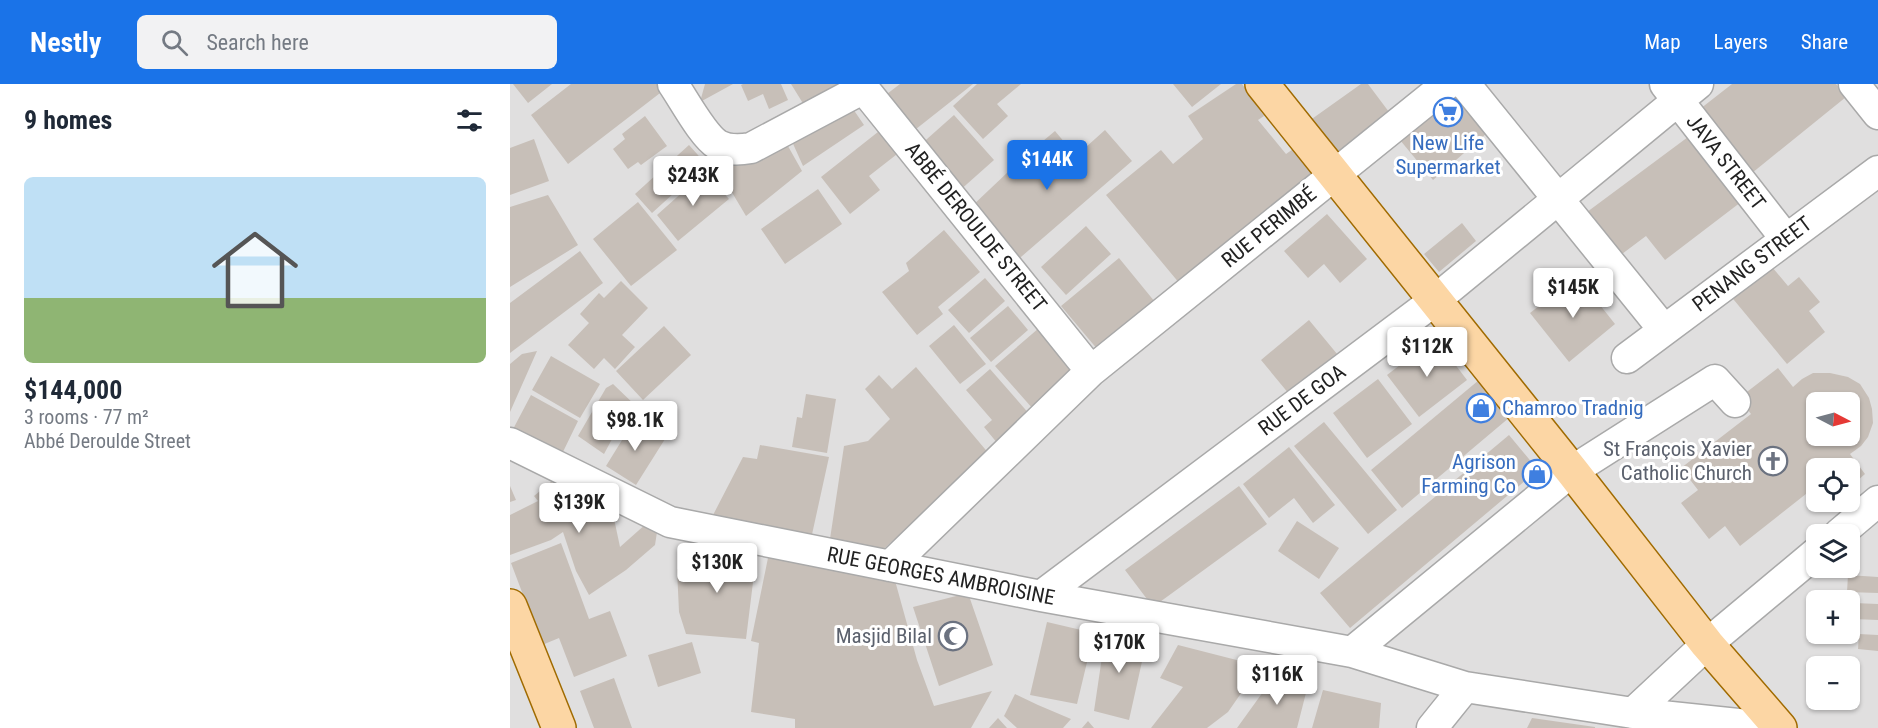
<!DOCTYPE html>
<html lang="en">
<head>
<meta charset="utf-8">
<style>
  body { margin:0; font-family:"Roboto Condensed",sans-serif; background:#f2f2f3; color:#1f2937; height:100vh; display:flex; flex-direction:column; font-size:22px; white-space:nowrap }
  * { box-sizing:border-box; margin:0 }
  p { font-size:20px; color:#747a83 }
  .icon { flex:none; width:33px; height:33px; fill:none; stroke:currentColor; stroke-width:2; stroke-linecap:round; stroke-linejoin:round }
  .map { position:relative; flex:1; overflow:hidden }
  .panel { display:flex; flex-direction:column; background:#fff; width:510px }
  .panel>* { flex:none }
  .needle { width:39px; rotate:96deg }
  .tools { position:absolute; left:1296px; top:308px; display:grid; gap:12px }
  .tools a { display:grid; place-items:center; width:54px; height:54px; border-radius:9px; background:#fff; box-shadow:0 2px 4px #0004; font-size:30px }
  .price { position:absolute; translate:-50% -51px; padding:0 14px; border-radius:6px; background:#fff; color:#222; font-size:20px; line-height:39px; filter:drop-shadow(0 2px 3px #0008) }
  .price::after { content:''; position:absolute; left:50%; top:36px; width:18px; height:14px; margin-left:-9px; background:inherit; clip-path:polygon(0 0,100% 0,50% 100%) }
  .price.current { background:#1a73e8; color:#fff }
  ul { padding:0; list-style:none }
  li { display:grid; align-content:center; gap:12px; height:318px; padding:0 24px }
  li span { display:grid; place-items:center; height:186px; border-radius:9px; color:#555 }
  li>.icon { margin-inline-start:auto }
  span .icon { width:108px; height:108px; fill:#fffc; stroke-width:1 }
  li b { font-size:26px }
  h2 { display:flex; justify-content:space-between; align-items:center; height:72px; padding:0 24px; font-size:26px }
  header { display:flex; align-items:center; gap:36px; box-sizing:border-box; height:84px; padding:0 30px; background:#1a73e8; color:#fff }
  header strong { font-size:28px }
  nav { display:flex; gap:33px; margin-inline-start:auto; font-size:21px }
  .search { width:420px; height:54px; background:#f2f2f3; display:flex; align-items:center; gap:15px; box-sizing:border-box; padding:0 21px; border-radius:9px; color:#747a83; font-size:22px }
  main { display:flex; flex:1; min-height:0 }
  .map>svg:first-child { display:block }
  .residential { fill:#e0dfdf; fill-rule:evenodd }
  .building { fill:#c7bfb8; fill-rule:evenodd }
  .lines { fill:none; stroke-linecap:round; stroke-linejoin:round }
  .minor-casing { stroke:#a9a9a9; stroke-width:33 }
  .major-casing { stroke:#a06b00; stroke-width:36 }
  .minor { stroke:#fff; stroke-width:30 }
  .major { stroke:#fcd6a4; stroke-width:33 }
  .labels { text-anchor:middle; stroke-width:6; stroke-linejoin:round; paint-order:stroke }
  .shop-label { font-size:21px; fill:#366cbe; stroke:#fff }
  .street-label { font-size:21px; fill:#222; stroke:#fff }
  .worship-label { font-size:21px; fill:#5b616d; stroke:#fff; text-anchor:end }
</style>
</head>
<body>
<header>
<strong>Nestly</strong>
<div class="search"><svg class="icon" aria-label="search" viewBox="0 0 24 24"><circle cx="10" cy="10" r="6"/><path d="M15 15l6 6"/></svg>Search here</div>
<nav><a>Map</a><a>Layers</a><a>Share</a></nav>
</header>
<main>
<section class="panel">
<h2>9 homes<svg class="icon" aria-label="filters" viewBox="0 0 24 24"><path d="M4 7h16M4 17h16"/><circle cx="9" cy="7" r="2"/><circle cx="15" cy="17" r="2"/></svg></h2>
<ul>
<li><span style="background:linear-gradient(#bfe0f5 65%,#8fb573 0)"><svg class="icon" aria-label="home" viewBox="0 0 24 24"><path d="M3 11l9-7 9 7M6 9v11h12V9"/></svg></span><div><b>$144,000</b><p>3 rooms · 77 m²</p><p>Abbé Deroulde Street</p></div></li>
</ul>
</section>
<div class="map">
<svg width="1368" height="644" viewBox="0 0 1368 644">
  <rect width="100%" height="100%" fill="#f2efe9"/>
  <path class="residential" d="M0,0H1368V644H0ZM1306,318H1340V351H1306ZM1306,384H1340V417H1306ZM1306,450H1340V483H1306ZM1306,516H1340V549H1306ZM1306,582H1340V615H1306Z"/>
  <path class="building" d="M3,0H42L18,19Z
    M61,0H149L154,6L58,80L21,31Z
    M195,0H223L190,18Z
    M233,0H271L278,16L259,25L253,10L238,17L231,1Z
    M281,0H333L294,21Z
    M390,0H463L401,49L373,13Z
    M467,0H511L487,20L498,32L473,55L443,22Z
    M663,0H711L682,23Z
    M726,0H732L754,32L748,36L776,70L786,63L811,95L670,200L596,111L651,66L663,80L693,55L678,32Z
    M851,0H858L882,32L828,72L799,37Z
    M1222,0H1326L1336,13L1242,89L1190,25Z
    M951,3L984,43L923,96L890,56Z
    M341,22L354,41L293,82L280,53Z
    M444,31L484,76L448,108L408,63Z
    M135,32L157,62L131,81L128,78L118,85L103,65L115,55L112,50Z
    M373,44L391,67L359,92L370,106L340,130L311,93Z
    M595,46L622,77L504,179L461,123L520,67L527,77L540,65L533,57L545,47L566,72Z
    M1178,53L1231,118L1155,176L1136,152L1108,173L1073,131Z
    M24,55L39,97L0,111V64Z
    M274,55L292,87L236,132L214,95L222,79Z
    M179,61L196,80L142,129L125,110Z
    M195,88L219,115L168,157L147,131Z
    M308,105L332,140L275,180L251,145Z
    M38,111L68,161L0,203V123Z
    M128,118L167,166L121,202L83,155Z
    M817,130L857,175L830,199L814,180L798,194L774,167Z
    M952,139L966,157L929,188L914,170Z
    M576,142L601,170L556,211L531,183Z
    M434,146L470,188L428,223L433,230L407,251L372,208L399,187L396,179Z
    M70,167L93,199L0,269V219Z
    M609,174L645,218L588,266L551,222Z
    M1257,177L1278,202L1289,193L1310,218L1299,227L1315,248L1277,280L1219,210Z
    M1067,192L1105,240L1059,278L1020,229Z
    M475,194L495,217L459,249L438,226Z
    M111,197L138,224L112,251L125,263L105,285L94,274L84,285L58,261L79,239L70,230L89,209L94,214Z
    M498,222L518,246L481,278L460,254Z
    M799,236L837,282L789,322L751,276Z
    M444,241L476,280L450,300L419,262Z
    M154,242L181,271L133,316L106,287Z
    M529,244L566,289L523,325L485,282Z
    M925,254L957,296L909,333L877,291Z
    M27,267L0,328V280L12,270Z
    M41,272L90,300L70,334L22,306Z
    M406,283L480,371L370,468L320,455L334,362L358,357L380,335L355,305L369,291L382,305Z
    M1268,284L1283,303L1292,295L1303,289H1320L1338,293L1350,300L1359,314L1362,325L1363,339L1358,353L1351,362L1340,370L1355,390L1340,403V384H1306V413L1301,406L1230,462L1215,442L1199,455L1171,419L1188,406L1171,384L1241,330L1229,314ZM1306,318H1340V351H1306Z
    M480,285L521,332L488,360L474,343L482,336L456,306Z
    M868,295L902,340L857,374L823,329Z
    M969,296L1000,333L892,424L861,386Z
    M103,300L127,323L115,331L94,370L68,352L96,304Z
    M296,310L326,315L317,369L282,363L287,333L292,334Z
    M21,311L68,337L50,374L1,349Z
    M125,335L155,355L126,401L96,382Z
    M814,338L887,426L858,450L784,362Z
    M999,351L1028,386L840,544L810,509Z
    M250,361L319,373L301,455L202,433L233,373L247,375Z
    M779,363L825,421L803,439L784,414L759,434L733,400Z
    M41,398L102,425L110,463L137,439L147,448L145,461L116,486L79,511L66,487L53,448L41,456L0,471V431L28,417L24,412Z
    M0,402L6,416L0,418Z
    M729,402L757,440L643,523L615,486Z
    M1310,417H1322L1314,423Z
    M787,437L829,464L809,495L768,467Z
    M51,459L79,535L100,527L117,572L64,593L49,554L32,561L1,479Z
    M184,464L246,474L236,555L176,550L169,528L167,485L181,489Z
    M259,469L384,493L407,576L424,622L482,607L461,644H285V635L241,628L249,559L241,557Z
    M1338,491L1368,493V509L1337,508Z
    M458,509L483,581L429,602L403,523Z
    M1344,519L1368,520V536L1343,535Z
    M537,538L584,549L567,620L520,611Z
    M596,546L637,555L619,636L584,627Z
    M1349,550L1368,551V567L1348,565Z
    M182,558L191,589L148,603L138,571Z
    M668,561L750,582L718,628L697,644H641L673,603L650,594Z
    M104,594L122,644H84L70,607Z
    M763,594L798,601L787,644H727Z
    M813,606L871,619L869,644H802Z
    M505,610L528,621L561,635L553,644H507L494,632Z
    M488,634L497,644H479Z
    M1022,634L1085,643V644H1017Z
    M578,637L584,644H572Z"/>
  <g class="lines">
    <g class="minor-casing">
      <path id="minor" d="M163,0C174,16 193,52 208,61C219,67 230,66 241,64L354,4
        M350,0L581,287
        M955,0L1154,246
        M1155,0L1276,155
        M1344,0L1368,30
        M1117,274L1368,87
        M0,359L160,438L531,512L842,568L955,603L1123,629L1266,644
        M1329,450L1368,417
        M380,482L581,287L937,0
        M531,512L924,217L1188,0
        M842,568L1062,387L1205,296L1225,318
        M1123,629L1197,560L1306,469
        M922,644L955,603"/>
    </g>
    <g class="major-casing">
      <path id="major" d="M752,0L1062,387L1197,560L1270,644
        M0,522L49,644"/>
    </g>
    <use href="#minor" class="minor"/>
    <use href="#major" class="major"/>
  </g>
  <defs>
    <g id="supermarket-ring" transform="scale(1.5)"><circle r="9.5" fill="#fff" stroke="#3f7fe0" stroke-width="1.5"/><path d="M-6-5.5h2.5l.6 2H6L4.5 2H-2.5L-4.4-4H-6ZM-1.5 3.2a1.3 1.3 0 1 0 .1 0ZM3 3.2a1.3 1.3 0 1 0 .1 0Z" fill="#3f7fe0"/></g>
    <g id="shop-ring" transform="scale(1.5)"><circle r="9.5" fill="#fff" stroke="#3f7fe0" stroke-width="1.5"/><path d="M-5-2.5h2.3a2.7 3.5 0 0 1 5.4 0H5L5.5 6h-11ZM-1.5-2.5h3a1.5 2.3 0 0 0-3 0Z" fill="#3f7fe0"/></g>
    <g id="church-ring" transform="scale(1.5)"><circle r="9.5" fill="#fff" stroke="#6b7280" stroke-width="1.5"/><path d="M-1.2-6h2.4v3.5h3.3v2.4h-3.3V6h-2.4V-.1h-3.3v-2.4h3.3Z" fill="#6b7280"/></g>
    <g id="mosque-ring" transform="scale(1.5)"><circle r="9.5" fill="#fff" stroke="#6b7280" stroke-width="1.5"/><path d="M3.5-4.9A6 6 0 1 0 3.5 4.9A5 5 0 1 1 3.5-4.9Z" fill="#6b7280"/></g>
  </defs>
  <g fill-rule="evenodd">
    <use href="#supermarket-ring" x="938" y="28"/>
    <use href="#shop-ring" x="971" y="324"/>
    <use href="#church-ring" x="1263" y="377"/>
    <use href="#shop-ring" x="1027" y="390"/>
    <use href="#mosque-ring" x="443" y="552"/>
  </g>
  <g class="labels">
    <g class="shop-label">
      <text x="938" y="66">New Life<tspan x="938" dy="24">Supermarket</tspan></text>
      <text x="992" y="331" text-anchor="start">Chamroo Tradnig</text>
      <text x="1006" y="385" text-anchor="end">Agrison<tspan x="1006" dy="24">Farming Co</tspan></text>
    </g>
    <g class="street-label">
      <text transform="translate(1216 78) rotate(52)" y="7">JAVA STREET</text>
      <text transform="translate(466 143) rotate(51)" y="7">ABBÉ DEROULDE STREET</text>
      <text transform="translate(759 143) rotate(-39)" y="7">RUE PERIMBÉ</text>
      <text transform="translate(1242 180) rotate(-37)" y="7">PENANG STREET</text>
      <text transform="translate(792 316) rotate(-37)" y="7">RUE DE GOA</text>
      <text transform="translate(431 492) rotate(11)" y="7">RUE GEORGES AMBROISINE</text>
    </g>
    <g class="worship-label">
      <text x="1242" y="372">St François Xavier<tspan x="1242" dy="24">Catholic Church</tspan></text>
      <text x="422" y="559">Masjid Bilal</text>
    </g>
  </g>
</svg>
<div class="tools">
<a><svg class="needle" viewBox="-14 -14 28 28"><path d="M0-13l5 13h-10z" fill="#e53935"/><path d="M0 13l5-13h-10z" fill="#747a83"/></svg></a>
<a><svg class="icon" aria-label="locate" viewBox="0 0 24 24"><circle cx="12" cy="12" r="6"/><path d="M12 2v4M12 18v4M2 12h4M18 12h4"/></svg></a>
<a><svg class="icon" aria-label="layers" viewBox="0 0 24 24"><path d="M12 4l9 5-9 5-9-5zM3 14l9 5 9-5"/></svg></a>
<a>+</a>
<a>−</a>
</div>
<b class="price current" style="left:537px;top:107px">$144K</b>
<b class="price" style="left:183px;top:123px">$243K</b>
<b class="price" style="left:1063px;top:235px">$145K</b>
<b class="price" style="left:917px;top:294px">$112K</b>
<b class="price" style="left:125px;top:368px">$98.1K</b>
<b class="price" style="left:69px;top:450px">$139K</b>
<b class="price" style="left:207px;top:510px">$130K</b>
<b class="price" style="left:609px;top:590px">$170K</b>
<b class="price" style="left:767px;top:622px">$116K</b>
</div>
</main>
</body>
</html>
